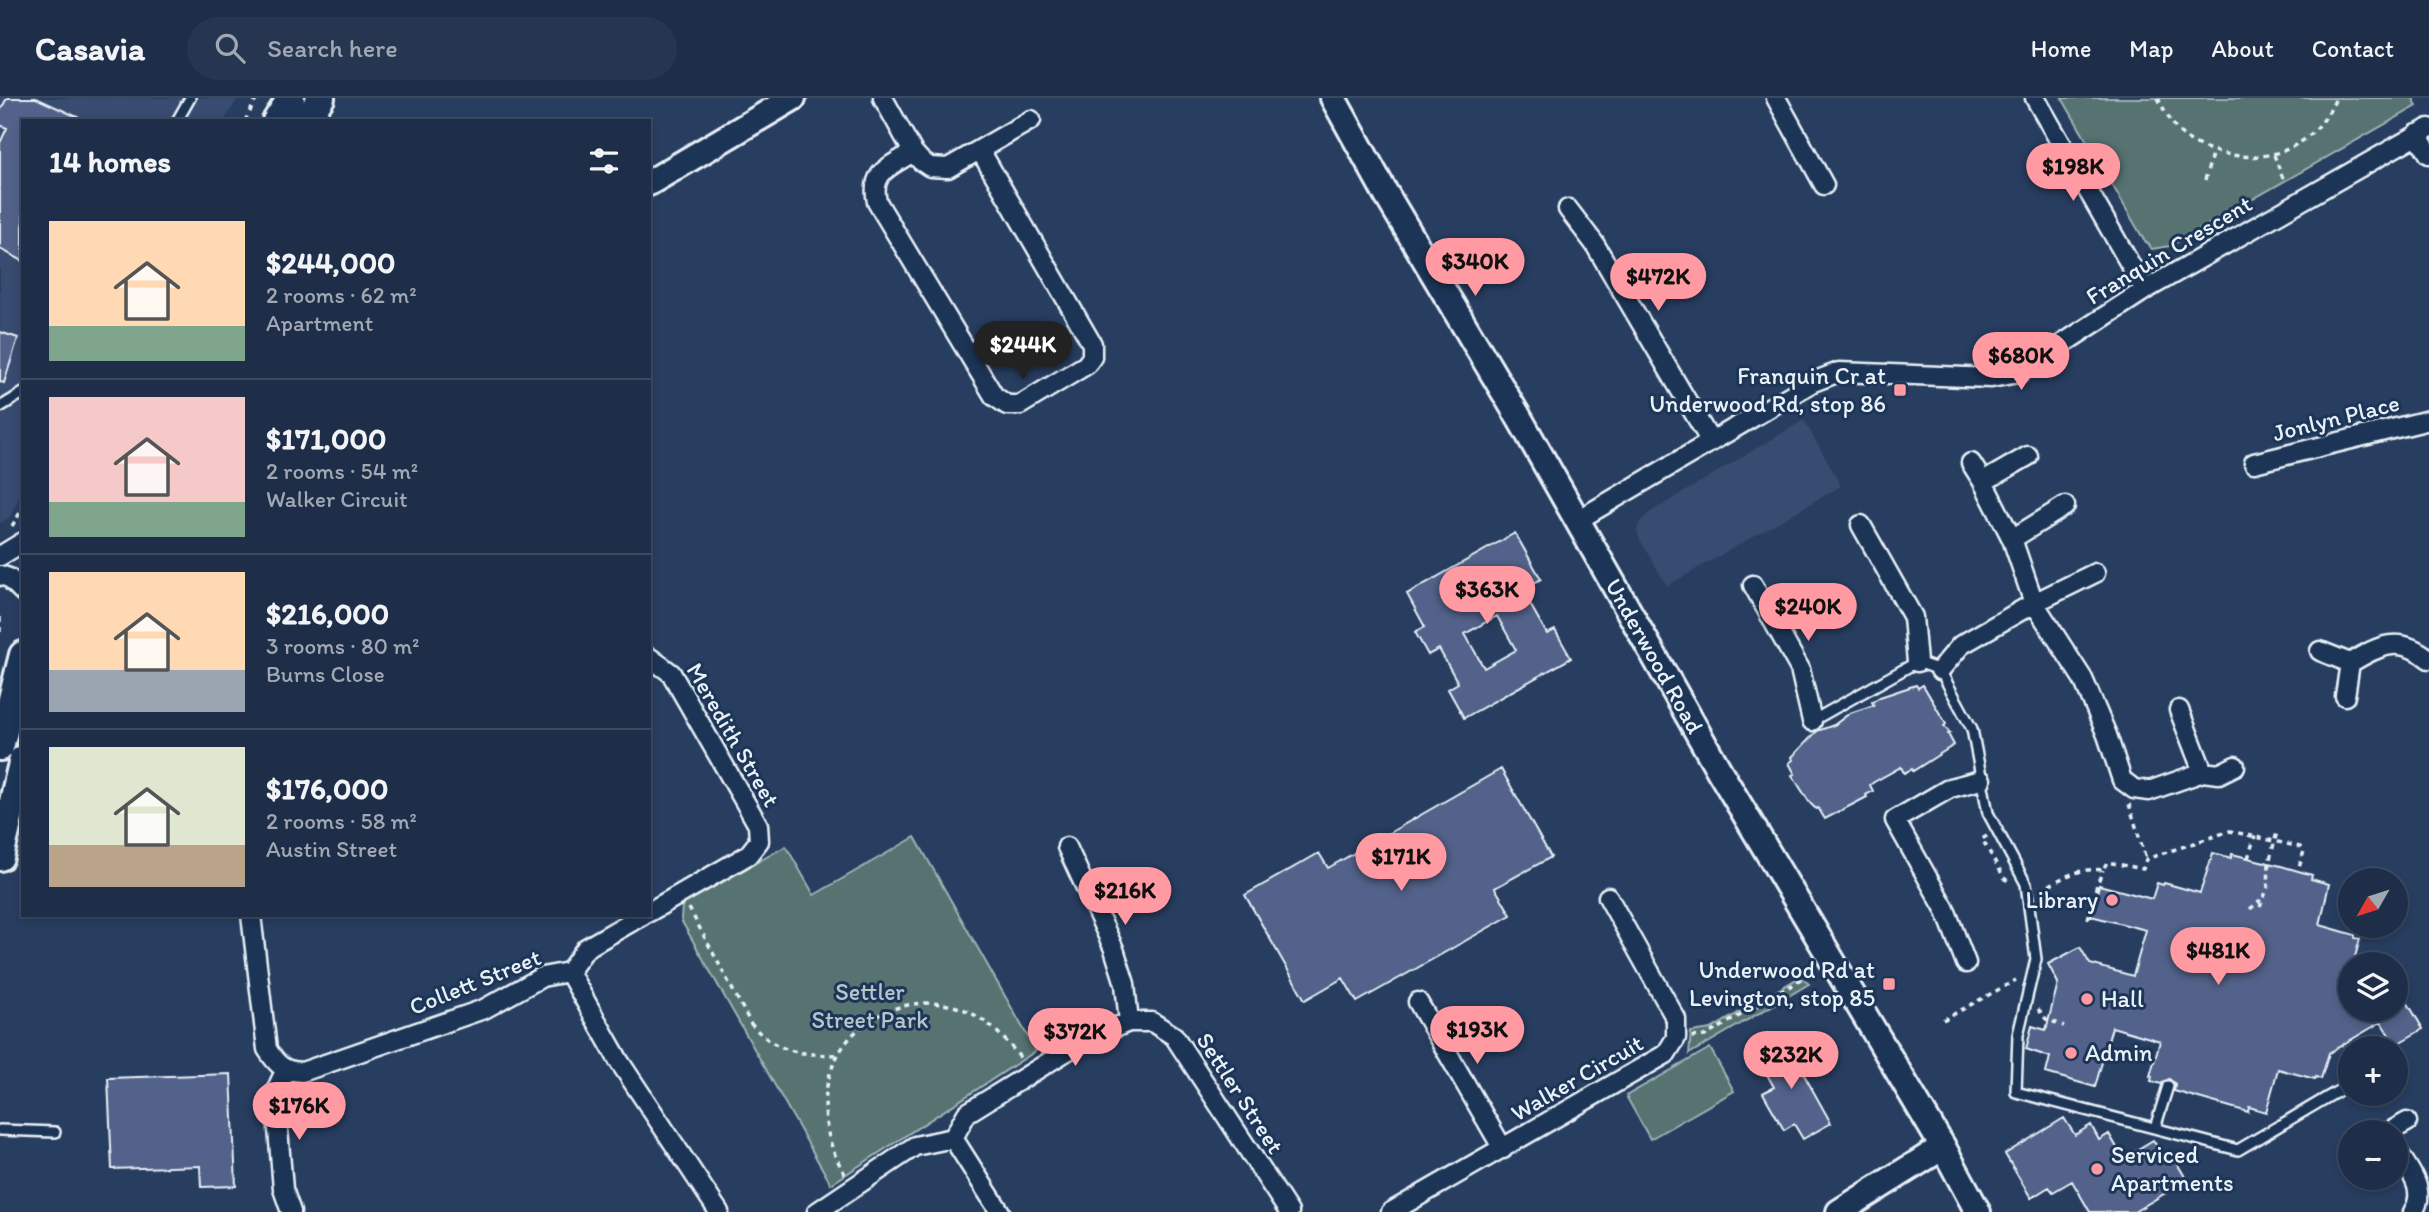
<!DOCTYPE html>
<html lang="en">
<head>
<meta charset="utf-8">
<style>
  body { margin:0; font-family:Itim,sans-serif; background:#263650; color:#f1f3f6; height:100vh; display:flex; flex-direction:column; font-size:26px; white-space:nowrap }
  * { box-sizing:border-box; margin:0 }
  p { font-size:23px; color:#a1a8b4 }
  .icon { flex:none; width:38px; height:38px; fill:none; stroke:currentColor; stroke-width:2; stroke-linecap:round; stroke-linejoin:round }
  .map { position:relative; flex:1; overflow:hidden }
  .drawer { position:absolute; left:21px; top:21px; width:630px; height:798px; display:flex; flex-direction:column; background:#1e2e49; border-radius:0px; box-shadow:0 4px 10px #0003,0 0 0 2px #3c4a61 }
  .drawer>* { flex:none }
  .needle { width:46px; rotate:231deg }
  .buttons { position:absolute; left:2338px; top:770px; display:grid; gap:14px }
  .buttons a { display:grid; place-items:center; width:70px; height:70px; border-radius:50%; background:#1e2e49; box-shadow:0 4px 10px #0003,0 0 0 2px #3c4a61; font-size:35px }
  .price { position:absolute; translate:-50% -60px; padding:0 16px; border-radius:24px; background:#ff9aa2; color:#111; font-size:23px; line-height:46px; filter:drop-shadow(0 2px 4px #0008) }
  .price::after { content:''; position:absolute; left:50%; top:42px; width:21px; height:16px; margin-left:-10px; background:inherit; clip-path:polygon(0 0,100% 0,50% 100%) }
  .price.active { background:#222; color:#fff }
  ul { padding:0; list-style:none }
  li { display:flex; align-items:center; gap:21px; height:175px; padding:0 28px }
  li+li { border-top:2px solid #3c4a61 }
  li span { display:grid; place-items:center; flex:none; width:196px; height:140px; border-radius:0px; color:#555 }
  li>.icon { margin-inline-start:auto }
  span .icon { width:84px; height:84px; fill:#fffc; stroke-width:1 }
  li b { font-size:30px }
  h2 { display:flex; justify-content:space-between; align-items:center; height:84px; padding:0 28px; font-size:30px }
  header { display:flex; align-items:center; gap:42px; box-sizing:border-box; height:98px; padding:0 35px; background:#1e2e49; border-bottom:2px solid #3c4a61 }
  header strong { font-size:33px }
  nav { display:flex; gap:38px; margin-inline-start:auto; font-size:24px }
  .search { width:490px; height:63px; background:#263650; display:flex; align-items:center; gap:18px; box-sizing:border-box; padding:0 24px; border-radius:38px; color:#a1a8b4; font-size:26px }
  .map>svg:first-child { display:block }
  .built { fill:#394c70 }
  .green { fill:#567371; stroke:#9fb2b4; stroke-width:2 }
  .building { fill:#52628a; stroke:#e8f1f8; stroke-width:2; fill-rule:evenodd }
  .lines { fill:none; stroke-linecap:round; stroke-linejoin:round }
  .lane-casing { stroke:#e8f1f8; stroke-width:14 }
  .street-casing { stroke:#e8f1f8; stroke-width:23 }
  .secondary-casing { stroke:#e8f1f8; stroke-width:30 }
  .primary-casing { stroke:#e8f1f8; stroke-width:32 }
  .path { stroke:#e8f1f8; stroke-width:3.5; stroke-dasharray:5 5; stroke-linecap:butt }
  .lane { stroke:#1d3557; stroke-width:9 }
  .street { stroke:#1d3557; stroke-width:18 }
  .secondary { stroke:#1d3557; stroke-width:24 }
  .primary { stroke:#1d3557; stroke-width:26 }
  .poi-dot { fill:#ff9aa2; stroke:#1d3557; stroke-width:2.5 }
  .labels { text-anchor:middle; stroke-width:6; stroke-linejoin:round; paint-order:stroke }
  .street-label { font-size:24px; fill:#e8f1f8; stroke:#1d3557 }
  .poi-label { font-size:24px; fill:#e8f1f8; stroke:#1d3557; text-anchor:end }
  .park-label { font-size:24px; fill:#b5c5c9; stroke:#1d3557 }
</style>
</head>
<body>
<header>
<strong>Casavia</strong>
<div class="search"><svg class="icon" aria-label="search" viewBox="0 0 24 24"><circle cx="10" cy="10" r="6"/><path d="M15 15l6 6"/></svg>Search here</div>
<nav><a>Home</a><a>Map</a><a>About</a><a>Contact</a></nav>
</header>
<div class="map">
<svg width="2429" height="1114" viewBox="0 0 2429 1114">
  <rect width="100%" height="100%" fill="#283e61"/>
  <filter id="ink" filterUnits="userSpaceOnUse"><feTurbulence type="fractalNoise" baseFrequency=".0143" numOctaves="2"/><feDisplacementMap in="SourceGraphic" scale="14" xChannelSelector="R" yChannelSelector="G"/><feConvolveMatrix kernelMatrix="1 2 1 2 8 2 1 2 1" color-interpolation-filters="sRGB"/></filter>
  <g filter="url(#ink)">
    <path class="built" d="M0,0H238L224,23H23V390L10,419L0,425Z
      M1804,322L1841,388L1667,488L1639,440L1637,432L1640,424L1649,415Z"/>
    <path class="green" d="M2062,0H2413L2417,8L2170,148L2152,151L2144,142Z
      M915,739L1036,953L831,1086L681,822L682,807L786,748L814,797Z
      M1800,879L1809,886L1689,956L1691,934L1711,931Z
      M1710,950L1734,993L1650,1041L1626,998Z"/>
    <path class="building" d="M7,0H36L86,23H23V163L0,151V45L7,30L0,27V13Z
      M0,234L18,240L4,285L0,284Z
      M1515,435L1541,481L1522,492L1547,536L1555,532L1571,560L1464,620L1448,591L1458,585L1439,551L1428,557L1415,534L1425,529L1407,496ZM1497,518L1516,552L1484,570L1465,536Z
      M1916,587L1918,590L1923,587L1946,626L1944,628L1950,635L1948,636L1954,647L1913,673L1912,671L1904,675L1901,669L1874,684L1870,687L1873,693L1866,697L1867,699L1825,721L1818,710L1816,711L1810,705L1792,677L1795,676L1789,665L1793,662L1792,659L1817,633L1834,627L1850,615L1874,607L1872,604L1880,599Z
      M1501,671L1551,759L1495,790L1511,817L1357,904L1343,880L1305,902L1245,797L1319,755L1328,770Z
      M2213,755L2231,760L2232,756L2281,768L2312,777L2311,781L2329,786L2320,827L2355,837V840L2360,841L2353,866H2350V912H2396V885L2423,931L2395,947L2381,924L2329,955L2321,981L2316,979L2315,981L2278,971L2266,1014L2249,1009L2248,1014L2174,993L2175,986L2169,981L2161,986L2151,983L2152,978H2150L2160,943L2112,929L2095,989L2046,975L2050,959L2026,951L2032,928L2046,932L2058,885L2048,866L2080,849L2090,866L2133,878L2146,832L2091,818L2099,787L2152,801L2157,785L2163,787L2164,785L2200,795Z
      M1783,939L1831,1025L1803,1041L1794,1026L1784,1032L1763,995L1774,989L1755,955Z
      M231,976L236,1088L201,1089L200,1068L112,1071L108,980Z
      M2064,1020L2075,1037L2091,1027L2099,1042L2109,1036L2123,1060L2153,1042L2163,1058L2170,1054L2187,1082L2134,1114H2090L2072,1083L2053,1094L2049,1089L2031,1100L2005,1056Z"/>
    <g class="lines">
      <g class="lane-casing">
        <path id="lane" d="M177,23L190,0
          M0,309L23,295
          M1812,623L1917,564L1940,572L1972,631L1988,715L2026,786L2036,861L2018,937L2016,994L2238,1052L2350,986
          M2155,1030L2168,988
          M0,1032L55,1034"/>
      </g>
      <g class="street-casing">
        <path id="street" d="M883,0L913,54L921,63L930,69L948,70L1031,22
          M1776,0L1824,87
          M2035,0L2145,192
          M2417,36L2429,56
          M913,54C890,69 870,73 877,104L994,298L1007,307H1020L1086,267L1092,259V246L980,52
          M1568,111L1594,145L1711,344
          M1971,365L1983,384L2012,441L2034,505L2083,581L2107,637L2122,682L2134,691L2149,693L2203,674L2219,676L2235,668
          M2254,365L2429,322
          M1983,384L2028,358
          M1578,422L1813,284L1839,274L1991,280L2018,275L2145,192L2429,30
          M1861,427L1913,519L1917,564
          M2012,441L2065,408
          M0,458L23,444
          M0,477L9,480L23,494
          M1753,487L1800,571L1812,623
          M2320,553L2350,565L2345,598
          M649,559L671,575L758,727L759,743L748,757L649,814
          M2350,565C2380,547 2399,537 2429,561
          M1940,572L1961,547L2034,505L2095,475
          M2179,612L2203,674
          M1067,749L1114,851L1125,886L1129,924
          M251,817L267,951C277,967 283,973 302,974L484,911L542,879L569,874L619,963L719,1114
          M1966,865L1945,811L1895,722L1950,690L1981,682
          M569,874L586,850L643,817
          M1418,904L1503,1051
          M285,973L275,995L283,1091L291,1114
          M2389,1034L2407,1024
          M953,1040L1000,1114
          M2396,1051C2408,1071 2428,1092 2413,1114
          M817,1114L915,1048L953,1040L967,1015L1086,941L1129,924H1152L1174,938L1289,1114
          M1391,1114L1666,956L1676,940V921L1608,799"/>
      </g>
      <g class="secondary-casing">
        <g id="secondary">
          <path id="s1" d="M1333,0L1386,96L1517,316L1720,674L1943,1049L1978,1114"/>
          <path d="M649,85L793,0"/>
          <path d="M1839,1114L1943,1049"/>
        </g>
      </g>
      <g class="primary-casing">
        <path id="primary" d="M276,23L291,0
          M306,23L321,0
          M0,649L23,557
          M0,759L23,661"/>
      </g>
      <path class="path" d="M2158,0C2165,14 2174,31 2186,40C2197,48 2213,53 2226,56C2275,66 2316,46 2336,0
        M245,23L257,0
        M2274,57L2284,83
        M2205,82L2213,53
        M12,428L23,410
        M0,519V538
        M2129,706L2146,761
        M1987,738L1982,741L2005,781L2010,784
        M2248,760L2255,738
        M2041,793C2060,780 2080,769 2103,772L2107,764L2143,771L2146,761L2230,733L2300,749L2304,753L2298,773
        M2260,809L2268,789L2269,765L2277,734
        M689,810L751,926C777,955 799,956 836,957
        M2250,811L2261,802
        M2088,821L2097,786L2103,772
        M2038,911L2046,921L2064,928
        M1943,922L2016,882
        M1692,939L1705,938L1809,877
        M845,1076C805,1012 826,928 903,908C924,903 952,904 971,915C992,926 1007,943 1022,962"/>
      <use href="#lane" class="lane"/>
      <use href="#street" class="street"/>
      <use href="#secondary" class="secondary"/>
      <use href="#primary" class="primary"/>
    </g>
  </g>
  <g class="poi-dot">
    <rect x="1893" y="285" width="14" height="14" rx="3.5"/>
    <circle cx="2112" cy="802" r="7"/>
    <rect x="1882" y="879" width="14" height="14" rx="3.5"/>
    <circle cx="2087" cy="901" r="7"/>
    <circle cx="2071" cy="955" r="7"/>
    <circle cx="2097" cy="1071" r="7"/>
  </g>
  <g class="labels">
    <g class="street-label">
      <text transform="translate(2169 152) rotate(-31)" y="8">Franquin Crescent</text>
      <text transform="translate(2336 320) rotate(-14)" y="8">Jonlyn Place</text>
      <text dy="8" stroke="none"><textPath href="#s1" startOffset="644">Underwood Road</textPath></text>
      <text transform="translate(733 637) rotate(60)" y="8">Meredith Street</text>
      <text transform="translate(475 884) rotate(-22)" y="8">Collett Street</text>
      <text transform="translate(1577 980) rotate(-30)" y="8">Walker Circuit</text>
      <text transform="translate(1240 995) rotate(57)" y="8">Settler Street</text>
    </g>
    <g class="poi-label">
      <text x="1886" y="286">Franquin Cr at<tspan x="1886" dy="28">Underwood Rd, stop 86</tspan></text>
      <text x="2098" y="810">Library</text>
      <text x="1875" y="880">Underwood Rd at<tspan x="1875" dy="28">Levington, stop 85</tspan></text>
      <text x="2101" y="909" text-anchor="start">Hall</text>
      <text x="2085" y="963" text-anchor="start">Admin</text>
      <text x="2111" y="1065" text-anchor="start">Serviced<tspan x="2111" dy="28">Apartments</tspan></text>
    </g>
    <g class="park-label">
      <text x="870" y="902">Settler<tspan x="870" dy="28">Street Park</tspan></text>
    </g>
  </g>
</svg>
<div class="buttons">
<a><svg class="needle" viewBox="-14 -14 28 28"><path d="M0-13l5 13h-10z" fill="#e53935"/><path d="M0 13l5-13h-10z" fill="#a1a8b4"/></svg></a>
<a><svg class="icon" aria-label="layers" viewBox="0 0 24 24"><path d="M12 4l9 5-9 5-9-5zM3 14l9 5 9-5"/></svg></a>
<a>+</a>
<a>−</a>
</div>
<b class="price" style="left:2073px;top:105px">$198K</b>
<b class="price" style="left:1475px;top:200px">$340K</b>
<b class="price" style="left:1658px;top:215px">$472K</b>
<b class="price active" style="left:1023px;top:283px">$244K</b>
<b class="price" style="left:2021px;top:294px">$680K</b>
<b class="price" style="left:1487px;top:528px">$363K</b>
<b class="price" style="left:1808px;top:545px">$240K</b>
<b class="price" style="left:1401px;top:795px">$171K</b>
<b class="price" style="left:1125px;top:829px">$216K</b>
<b class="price" style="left:2218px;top:889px">$481K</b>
<b class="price" style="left:1477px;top:968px">$193K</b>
<b class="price" style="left:1075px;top:970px">$372K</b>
<b class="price" style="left:1791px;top:993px">$232K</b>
<b class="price" style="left:299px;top:1044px">$176K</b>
<section class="drawer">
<h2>14 homes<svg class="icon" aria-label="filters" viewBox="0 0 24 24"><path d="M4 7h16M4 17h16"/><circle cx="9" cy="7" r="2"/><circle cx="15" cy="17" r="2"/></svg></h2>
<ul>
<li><span style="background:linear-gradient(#ffd9b3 75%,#7fa58c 0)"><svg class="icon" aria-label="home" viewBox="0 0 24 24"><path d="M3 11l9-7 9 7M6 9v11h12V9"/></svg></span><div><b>$244,000</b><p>2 rooms · 62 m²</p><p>Apartment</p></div></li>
<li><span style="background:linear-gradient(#f6c9c9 75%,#7fa58c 0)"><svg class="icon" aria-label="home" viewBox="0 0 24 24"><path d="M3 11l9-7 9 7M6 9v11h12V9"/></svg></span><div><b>$171,000</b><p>2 rooms · 54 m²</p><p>Walker Circuit</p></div></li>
<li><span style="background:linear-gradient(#ffd9b3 70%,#9aa5b1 0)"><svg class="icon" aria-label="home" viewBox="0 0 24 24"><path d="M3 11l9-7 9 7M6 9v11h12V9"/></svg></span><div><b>$216,000</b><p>3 rooms · 80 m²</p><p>Burns Close</p></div></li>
<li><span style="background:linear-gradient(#dfe7d0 70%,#b9a48a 0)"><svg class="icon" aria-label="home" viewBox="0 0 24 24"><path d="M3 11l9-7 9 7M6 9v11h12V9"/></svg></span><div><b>$176,000</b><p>2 rooms · 58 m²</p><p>Austin Street</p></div></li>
</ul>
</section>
</div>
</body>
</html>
